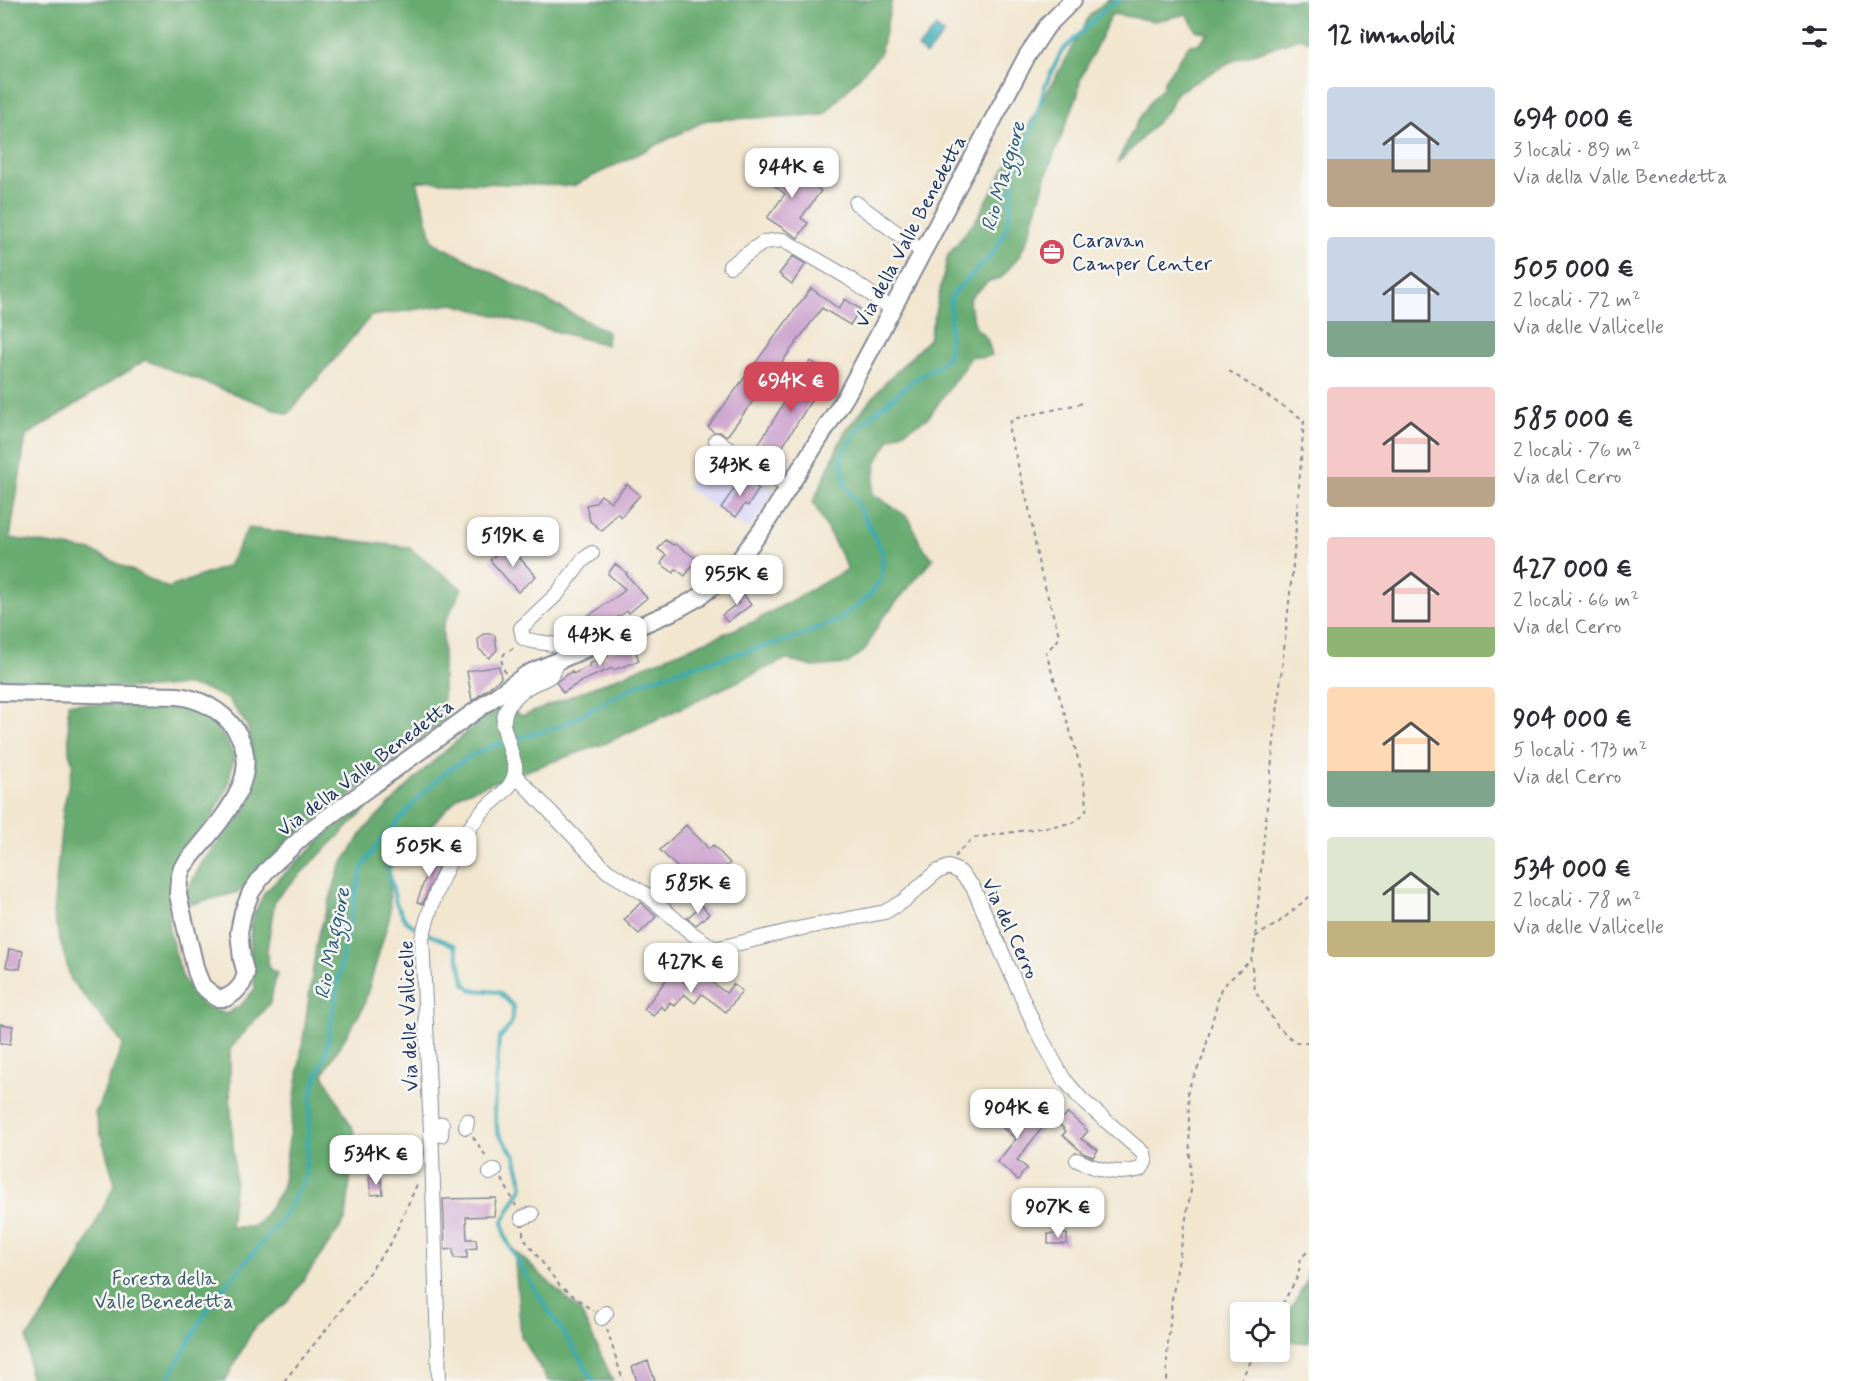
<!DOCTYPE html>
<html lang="it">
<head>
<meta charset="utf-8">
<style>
  body { margin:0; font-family:Mynerve,sans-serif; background:#f7f7f7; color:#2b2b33; height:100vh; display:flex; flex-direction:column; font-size:22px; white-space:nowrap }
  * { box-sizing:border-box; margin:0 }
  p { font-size:20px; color:#7c7c81 }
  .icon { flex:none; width:33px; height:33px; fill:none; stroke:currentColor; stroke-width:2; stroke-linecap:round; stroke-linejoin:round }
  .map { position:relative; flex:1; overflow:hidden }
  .panel { display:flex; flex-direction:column; background:#fff; width:540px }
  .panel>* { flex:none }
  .controls { position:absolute; left:1230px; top:1302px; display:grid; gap:12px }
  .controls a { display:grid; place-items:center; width:60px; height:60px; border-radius:6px; background:#fff; box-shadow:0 3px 9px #0003; font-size:30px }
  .price { position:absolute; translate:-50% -51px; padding:0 14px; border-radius:12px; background:#fff; color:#222; font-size:20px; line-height:39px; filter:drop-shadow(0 2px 3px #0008) }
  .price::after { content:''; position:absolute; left:50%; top:36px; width:18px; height:14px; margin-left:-9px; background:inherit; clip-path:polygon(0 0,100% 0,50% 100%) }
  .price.active { background:#d1495b; color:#fff }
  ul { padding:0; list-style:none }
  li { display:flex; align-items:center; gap:18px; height:150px; padding:0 18px }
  li span { display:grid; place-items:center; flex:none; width:168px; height:120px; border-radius:6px; color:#555 }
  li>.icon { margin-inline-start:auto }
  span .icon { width:72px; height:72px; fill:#fffc; stroke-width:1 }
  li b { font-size:26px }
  h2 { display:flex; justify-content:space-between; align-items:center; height:72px; padding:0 18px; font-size:26px }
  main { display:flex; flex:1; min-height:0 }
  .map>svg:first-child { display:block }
  .built { fill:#dad6f7 }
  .forest { fill:#67ab70; stroke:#416d67; stroke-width:1.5 }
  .water { fill:#39abb5; stroke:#2a6d8a; stroke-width:1.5 }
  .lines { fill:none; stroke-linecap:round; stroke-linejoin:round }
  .stream { stroke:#39abb5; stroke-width:4 }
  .building { fill:#cb9ecc }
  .minor-casing { stroke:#868a96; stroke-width:16 }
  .major-casing { stroke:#868a96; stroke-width:20 }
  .path { stroke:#868a96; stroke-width:2; stroke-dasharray:4.5 4.5; stroke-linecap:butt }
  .minor { stroke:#fff; stroke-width:14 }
  .major { stroke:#fff; stroke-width:16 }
  .minor-bridge-casing { stroke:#868a96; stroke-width:16; stroke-linecap:butt }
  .minor-bridge { stroke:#fff; stroke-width:14 }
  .labels { text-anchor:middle; stroke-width:5; stroke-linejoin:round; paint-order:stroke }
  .street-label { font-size:20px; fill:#1b2f5e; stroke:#f6f6f2 }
  .poi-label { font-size:20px; fill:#1b2f5e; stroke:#f6f6f2; text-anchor:start }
  .park-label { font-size:20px; fill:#395c69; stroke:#f6f6f2 }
  .water-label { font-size:21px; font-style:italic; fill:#265a7c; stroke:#f6f6f2 }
</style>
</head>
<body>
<main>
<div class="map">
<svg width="1309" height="1381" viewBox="0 0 1309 1381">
  <rect width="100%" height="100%" fill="#f6f6f2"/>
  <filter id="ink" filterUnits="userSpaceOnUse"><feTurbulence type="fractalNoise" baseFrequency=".0167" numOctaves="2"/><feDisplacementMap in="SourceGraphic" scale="12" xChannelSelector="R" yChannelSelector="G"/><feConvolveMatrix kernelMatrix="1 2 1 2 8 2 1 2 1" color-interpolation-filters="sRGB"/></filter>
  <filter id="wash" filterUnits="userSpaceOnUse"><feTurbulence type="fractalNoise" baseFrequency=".008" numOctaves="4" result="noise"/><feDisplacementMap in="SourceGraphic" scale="24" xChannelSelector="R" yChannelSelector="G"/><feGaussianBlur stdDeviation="1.35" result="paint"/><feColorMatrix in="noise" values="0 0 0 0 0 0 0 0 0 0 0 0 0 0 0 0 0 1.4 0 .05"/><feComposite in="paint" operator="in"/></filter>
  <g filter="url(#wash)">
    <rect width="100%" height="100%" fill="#f2e6cf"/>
    <path class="built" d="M713,447L776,490L749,530L686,487Z"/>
    <path class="forest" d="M0,0H892L880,54L824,115L707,120L573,186L417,181L433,242L608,332L607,345L453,304L371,316L288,414L145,360L26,436L10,538L92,551L168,588L228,566L248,528L408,547L462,589L443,626V722L391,760L345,800L295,835L239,892L192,904L184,896L203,861L248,807L257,775L247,725L228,699L205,689L183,685L153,688L0,686Z
      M1107,0H1309V41L1300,38L1230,62L1176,93L1170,108L1126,155L1117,163C1130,137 1141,108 1163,88L1164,81L1189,45L1198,44L1208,33L1196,30L1187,14L1154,21L1112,14L1080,80L1078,94L1048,170L1029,235L1020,255L1001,278L989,281L971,297L969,304L976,328L987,339L992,355L983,358L972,356L928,418L890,439L877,461L872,493L909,518L920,543L933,559L881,620L865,650L847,664L813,667L786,659L606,743L461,794L389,869L390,915L363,1008L323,1074L355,1133L346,1219L289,1301L254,1328L225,1381H30L27,1338L68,1279L115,1184L95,1114L123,1044L71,980L53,914L63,810L73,764L69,752L68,703L187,707L210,720L226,740L234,757L227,789L212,818L176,863L168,889L169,930L183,979L202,1005L226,1014L241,1005L255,989L250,952L251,920L265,892L348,814L411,765L275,899L267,950L269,969L277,973L270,1003L230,1049V1094L235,1179L230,1227H252L264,1216L282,1189L317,940L340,867L365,829L426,768L498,705L523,716L755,621L848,569L813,502L845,431L885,383L929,339L948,255L977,218L1090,15Z
      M514,1250L581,1312L613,1381H548L521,1336Z
      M1309,1264V1343L1280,1340V1327L1306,1282Z"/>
    <path class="water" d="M936,27L944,34L926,55L918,48Z"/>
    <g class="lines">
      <path class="stream" d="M393,828L385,853L396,903L406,921L421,931
        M428,934L455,946L465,984L472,990L499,992L514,1007L510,1026L499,1039L494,1110L498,1133L515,1156L523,1186L503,1221L505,1237L525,1274L583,1363L593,1381
        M167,1381L205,1314L220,1292L282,1219L305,1178L312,1091L326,1052L344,945L362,868L377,845L426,790L447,771L469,757L492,746L560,726L643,682L686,668L798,637L822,626L836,622L853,609L869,596L882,578L883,553L858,505L845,485L841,457L858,429L872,415L914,380L936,367L949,356L951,296L994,252L1007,227L1014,178L1021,156L1035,121L1045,86L1061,52L1106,8L1119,0"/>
    </g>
    <g id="blocks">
      <path class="building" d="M781,161L821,191L801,218L808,223L798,238L767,218L785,194L767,180Z
        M793,256L806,264L792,284L779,274Z
        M811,288L839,309L845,299L860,309L850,325L822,308L727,436L720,432H714L708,427Z
        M810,361L829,372L771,465L753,453Z
        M742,477L759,489L748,506L745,504L736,517L721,508Z
        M627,484L640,495L621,517L617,513L602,531L590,521L586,505L595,503L601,495L611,502Z
        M665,540L673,545L675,544L697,559L685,576L676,569L674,573L661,564L666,555L658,549Z
        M507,544L536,576L518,592L490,560Z
        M615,564L627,573L626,574L647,598L629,613L627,611L593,634L583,639L574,626L623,592L625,589L608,574Z
        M741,590L751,605L727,622L722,615L738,603L733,596Z
        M484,634H493L495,636L497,650L489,658L479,649L478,640Z
        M633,644L639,661L613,670L612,668L580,682L563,693L556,682L572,671L573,674L590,666L589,664L608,656L607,653Z
        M499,666L501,678L472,701L467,671Z
        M686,825L709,849L713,845L730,863L700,891L660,850Z
        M434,854L442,857L423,904L417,902Z
        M641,902L656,917L639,934L624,920Z
        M702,905L709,914L696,925L687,918Z
        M9,949L23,951L20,969L6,967Z
        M672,972L692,988L702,975L726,993L733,984L742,991L726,1012L702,994L695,1003L684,994L675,1006L670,1002L665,1010L661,1006L653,1016L644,1009Z
        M0,1024L13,1026L10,1044L0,1043Z
        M1013,1105L1042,1128L1017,1160L1027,1168L1018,1180L997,1162L1016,1139L998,1124Z
        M1068,1113L1088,1131L1081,1139L1098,1150L1093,1157L1083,1153L1063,1135L1066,1131L1058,1123Z
        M381,1177L383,1194L371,1195L369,1178Z
        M496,1198L494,1216L466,1217L467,1239H476L477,1248L467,1249V1258H454L453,1249L445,1250L443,1199Z
        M1048,1234H1067V1244H1048Z
        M648,1361L655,1381H637L632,1367Z"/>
    </g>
  </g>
  <g filter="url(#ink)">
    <use href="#blocks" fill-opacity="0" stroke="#868a96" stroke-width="1.5"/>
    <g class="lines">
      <g class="minor-casing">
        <path id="minor" d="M856,203L923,252
          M730,266L764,242L783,240L847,277L892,309
          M716,440L788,487
          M567,656C560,638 538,646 523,638L521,628L557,594L582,561L592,553
          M506,736C498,712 512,696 533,684C538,682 546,679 550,676C554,672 557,664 560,659
          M515,775L607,871L647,895L690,932L715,949L802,928L885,912L905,900L936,872L949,867L960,872L973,887L1036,1029L1063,1078L1081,1099L1143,1153L1145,1162L1141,1169C1117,1176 1099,1170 1077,1160
          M466,1127L467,1121
          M441,1135L442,1124
          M490,1173L495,1170
          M522,1218L532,1214
          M602,1318L606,1313
          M439,1381L432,1153L422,938C433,895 452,848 481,813C493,799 518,787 515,766"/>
      </g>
      <g class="major-casing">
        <path id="major" d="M0,692L178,696C224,702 261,743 239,790C228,816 200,845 182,868L179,879L178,895L196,971L202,986L217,998H226L235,992L242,984L246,974L242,959L239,932L243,912L251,892L266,871L310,830L527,674L674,611L699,597L725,577L737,563L763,528L846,396L1027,56L1047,26L1073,0"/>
      </g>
      <path class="path" d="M1229,371L1304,420L1293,565L1265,825L1254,950L1251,960L1255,991L1278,1027L1295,1042L1309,1043
        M505,673L501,659L505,653L515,647
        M955,857L960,850L974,838L1073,823C1078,819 1084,816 1086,810C1092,789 1053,680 1046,652L1058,640L1059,635L1039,566L1029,508L1009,430L1010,422L1017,418L1083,403
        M1255,937L1278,923L1309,897
        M473,1137L488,1159
        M502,1179L516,1206
        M523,1231V1237L560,1286L593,1311
        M1278,1312L1298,1276L1301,1258L1309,1250
        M607,1329L623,1381
        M284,1381L334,1320L391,1243L418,1182
        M1167,1381V1356L1172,1299L1191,1190L1188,1089L1203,1057L1221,988L1251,960
        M1240,1381L1256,1352"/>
      <use href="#minor" class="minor"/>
      <use href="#major" class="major"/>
      <g class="minor-bridge-casing">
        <path id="minor-bridge" d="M503,725L514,762"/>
      </g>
      <use href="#minor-bridge" class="minor-bridge"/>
    </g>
  </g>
  <defs>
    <g id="office-disc" transform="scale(1.35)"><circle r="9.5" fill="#d1495b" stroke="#f6f6f2"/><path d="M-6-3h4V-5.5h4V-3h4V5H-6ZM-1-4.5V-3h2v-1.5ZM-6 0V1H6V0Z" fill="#fff"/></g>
  </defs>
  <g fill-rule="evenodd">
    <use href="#office-disc" x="1052" y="252"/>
  </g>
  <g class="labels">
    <g class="street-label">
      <text transform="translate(910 231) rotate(-62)" y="7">Via della Valle Benedetta</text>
      <text transform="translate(365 767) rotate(-37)" y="7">Via della Valle Benedetta</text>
      <text transform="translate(1011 928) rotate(65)" y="7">Via del Cerro</text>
      <text transform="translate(408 1016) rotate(-92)" y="7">Via delle Vallicelle</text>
    </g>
    <g class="poi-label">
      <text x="1072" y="247">Caravan<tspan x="1072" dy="23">Camper Center</tspan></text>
    </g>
    <g class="park-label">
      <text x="164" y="1285">Foresta della<tspan x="164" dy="23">Valle Benedetta</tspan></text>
    </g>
    <g class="water-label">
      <text transform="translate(1003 176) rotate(-74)" y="7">Rio Maggiore</text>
      <text transform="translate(332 943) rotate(-79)" y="7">Rio Maggiore</text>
    </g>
  </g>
</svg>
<div class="controls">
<a><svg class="icon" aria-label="locate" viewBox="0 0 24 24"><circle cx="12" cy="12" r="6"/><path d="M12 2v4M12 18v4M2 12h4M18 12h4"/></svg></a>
</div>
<b class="price" style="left:792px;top:199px">944K €</b>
<b class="price active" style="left:791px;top:413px">694K €</b>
<b class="price" style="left:740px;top:497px">343K €</b>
<b class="price" style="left:513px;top:568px">519K €</b>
<b class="price" style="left:737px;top:606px">955K €</b>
<b class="price" style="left:600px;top:667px">443K €</b>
<b class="price" style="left:429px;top:878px">505K €</b>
<b class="price" style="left:698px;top:915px">585K €</b>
<b class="price" style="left:691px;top:994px">427K €</b>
<b class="price" style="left:1017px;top:1140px">904K €</b>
<b class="price" style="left:376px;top:1186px">534K €</b>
<b class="price" style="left:1058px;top:1239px">907K €</b>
</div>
<section class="panel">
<h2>12 immobili<svg class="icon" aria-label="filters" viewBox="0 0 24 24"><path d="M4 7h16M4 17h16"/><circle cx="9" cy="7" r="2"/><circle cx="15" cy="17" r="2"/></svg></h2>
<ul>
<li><span style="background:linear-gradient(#c9d6e8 60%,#b9a48a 0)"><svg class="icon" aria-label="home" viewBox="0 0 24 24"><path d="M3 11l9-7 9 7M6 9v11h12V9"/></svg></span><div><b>694 000 €</b><p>3 locali · 89 m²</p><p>Via della Valle Benedetta</p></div></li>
<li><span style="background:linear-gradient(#c9d6e8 70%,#7fa58c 0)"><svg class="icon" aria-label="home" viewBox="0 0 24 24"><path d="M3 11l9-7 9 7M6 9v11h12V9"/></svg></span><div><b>505 000 €</b><p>2 locali · 72 m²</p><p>Via delle Vallicelle</p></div></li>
<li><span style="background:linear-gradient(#f6c9c9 75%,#b9a48a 0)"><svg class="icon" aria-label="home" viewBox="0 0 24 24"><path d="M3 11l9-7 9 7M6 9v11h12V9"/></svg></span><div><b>585 000 €</b><p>2 locali · 76 m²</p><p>Via del Cerro</p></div></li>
<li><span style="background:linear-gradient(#f6c9c9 75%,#8fb573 0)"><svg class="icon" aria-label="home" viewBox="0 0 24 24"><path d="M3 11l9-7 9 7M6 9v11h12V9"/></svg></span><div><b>427 000 €</b><p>2 locali · 66 m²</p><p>Via del Cerro</p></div></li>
<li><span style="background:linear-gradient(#ffd9b3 70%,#7fa58c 0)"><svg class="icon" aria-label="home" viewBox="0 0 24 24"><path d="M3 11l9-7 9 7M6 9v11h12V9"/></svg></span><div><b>904 000 €</b><p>5 locali · 173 m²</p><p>Via del Cerro</p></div></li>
<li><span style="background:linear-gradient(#dfe7d0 70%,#c2b280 0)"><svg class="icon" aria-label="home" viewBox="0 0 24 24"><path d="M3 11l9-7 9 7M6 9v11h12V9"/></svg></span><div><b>534 000 €</b><p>2 locali · 78 m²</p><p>Via delle Vallicelle</p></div></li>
</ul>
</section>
</main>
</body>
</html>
